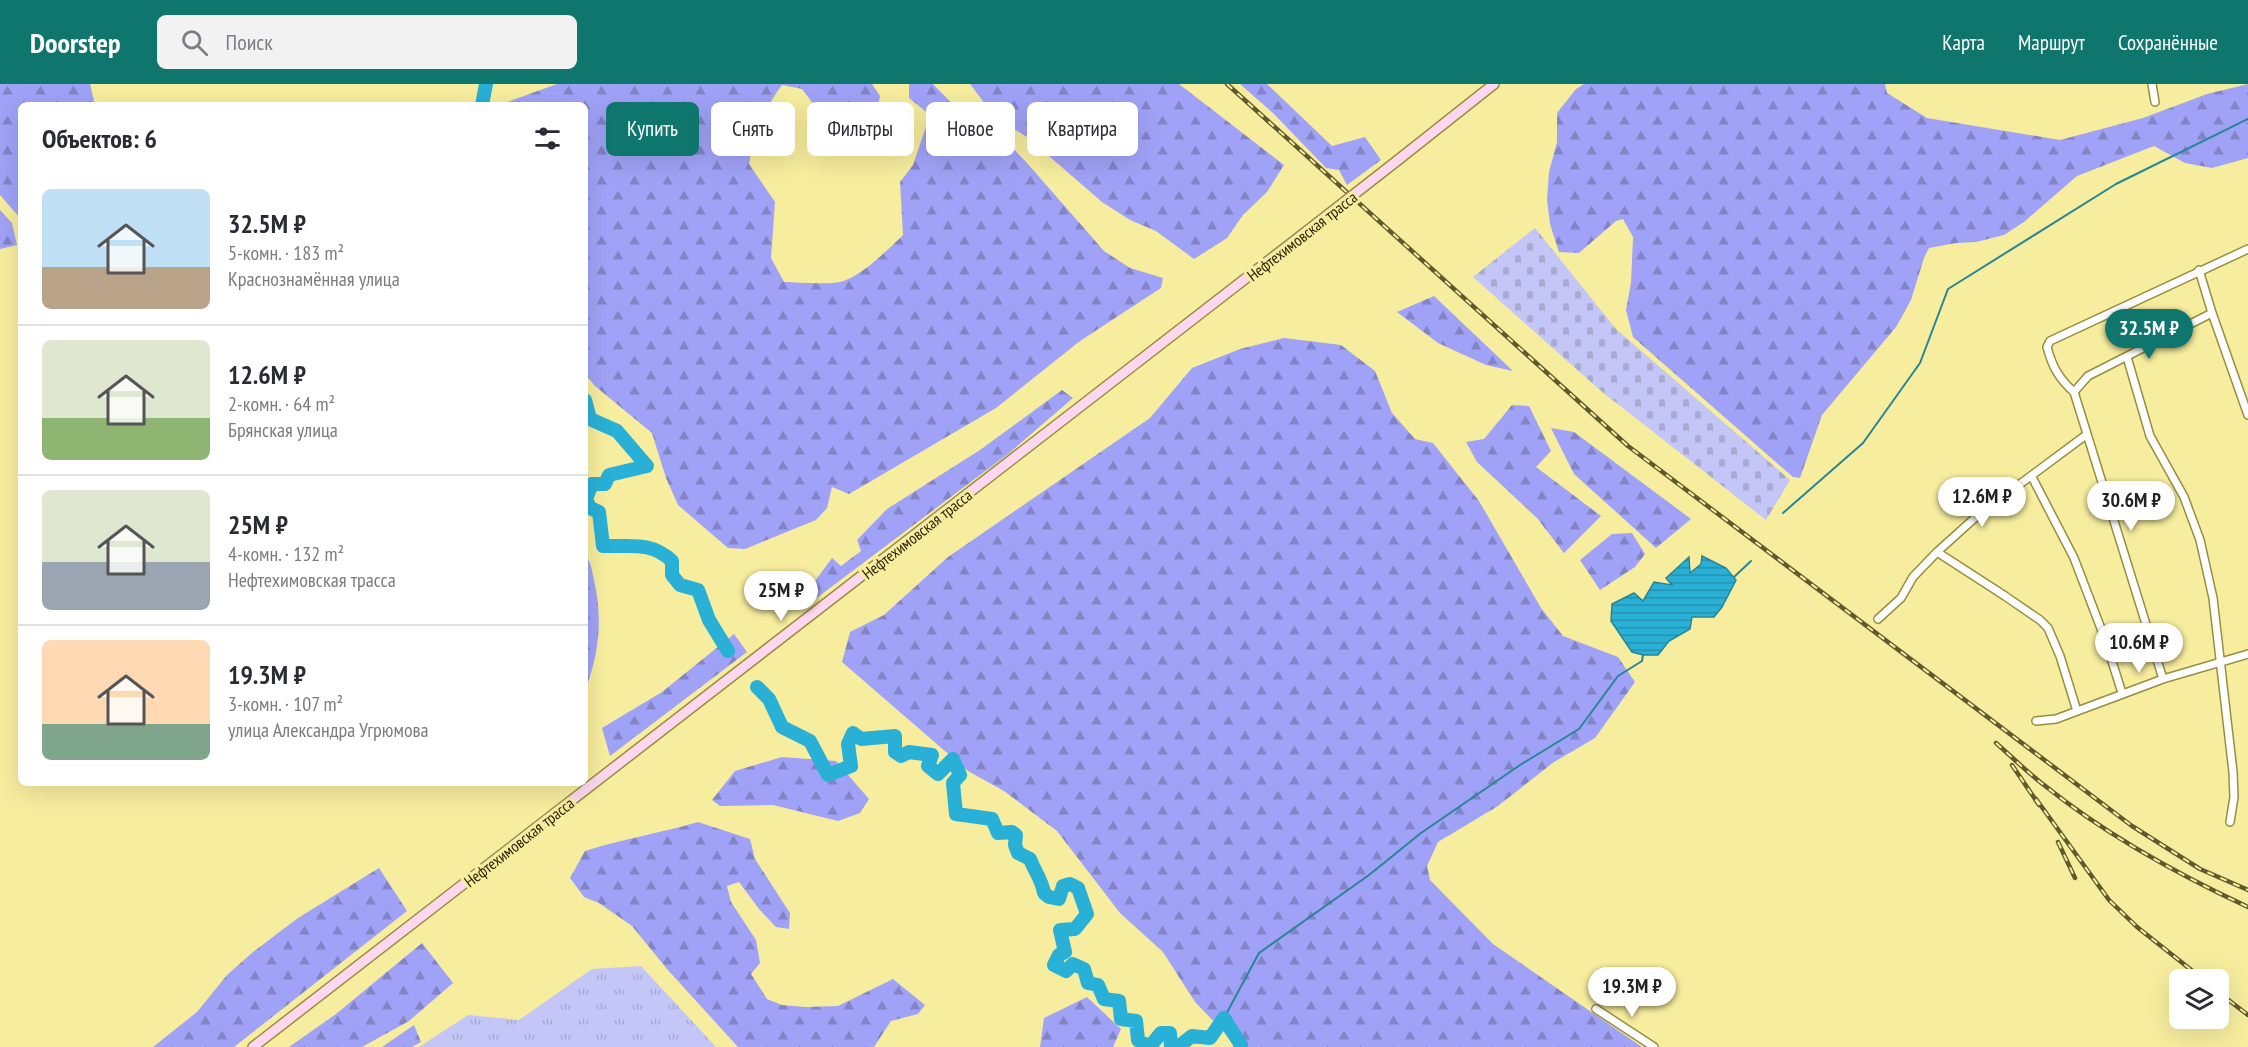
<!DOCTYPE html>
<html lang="ru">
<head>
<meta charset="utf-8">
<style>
  body { margin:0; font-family:"PT Sans Narrow",sans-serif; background:#f2f2f3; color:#2b2b33; height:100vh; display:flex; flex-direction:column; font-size:22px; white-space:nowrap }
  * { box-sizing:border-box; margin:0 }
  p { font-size:20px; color:#7c7c81 }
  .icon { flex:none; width:33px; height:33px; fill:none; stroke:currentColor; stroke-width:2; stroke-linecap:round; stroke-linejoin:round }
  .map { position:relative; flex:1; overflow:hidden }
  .panel { position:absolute; left:18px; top:18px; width:570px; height:684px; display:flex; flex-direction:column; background:#fff; border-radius:9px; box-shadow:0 6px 24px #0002 }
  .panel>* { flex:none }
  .top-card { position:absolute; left:606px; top:18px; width:570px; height:54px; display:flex; gap:12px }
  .buttons { position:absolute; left:2169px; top:885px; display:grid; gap:12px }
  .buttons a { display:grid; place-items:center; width:60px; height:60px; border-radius:9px; background:#fff; box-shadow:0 6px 24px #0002; font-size:30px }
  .price { position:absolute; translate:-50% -51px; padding:0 14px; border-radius:21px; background:#fff; color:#222; font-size:20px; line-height:39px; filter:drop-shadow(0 2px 3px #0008) }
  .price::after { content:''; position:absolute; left:50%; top:36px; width:18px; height:14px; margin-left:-9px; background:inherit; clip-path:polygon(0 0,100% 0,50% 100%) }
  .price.active { background:#0f766e; color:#fff }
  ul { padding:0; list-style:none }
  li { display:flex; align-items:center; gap:18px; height:150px; padding:0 24px }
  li+li { border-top:2px solid #e1e1e2 }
  li span { display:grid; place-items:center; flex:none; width:168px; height:120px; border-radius:9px; color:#555 }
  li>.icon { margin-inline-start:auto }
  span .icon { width:72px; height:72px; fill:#fffc; stroke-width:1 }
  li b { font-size:26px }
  h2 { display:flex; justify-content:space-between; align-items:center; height:72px; padding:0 24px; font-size:26px }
  .tag { padding:0 21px; border-radius:9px; background:#fff; box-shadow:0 6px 24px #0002; font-size:21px; line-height:54px }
  .tag.active { background:#0f766e; color:#fff }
  header { display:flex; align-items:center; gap:36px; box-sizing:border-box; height:84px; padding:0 30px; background:#0f766e; color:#fff }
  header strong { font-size:28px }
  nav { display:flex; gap:33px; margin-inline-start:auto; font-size:21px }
  .search { width:420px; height:54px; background:#f2f2f3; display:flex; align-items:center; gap:15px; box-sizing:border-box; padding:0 21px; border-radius:9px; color:#7c7c81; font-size:22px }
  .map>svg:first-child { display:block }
  .grass { fill:url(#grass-tufts) }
  .forest { fill:url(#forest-firs) }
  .cemetery { fill:url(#cemetery-stones) }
  .water { fill:url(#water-rules); stroke:#288596; stroke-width:1.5 }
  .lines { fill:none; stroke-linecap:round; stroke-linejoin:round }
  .stream { stroke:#288596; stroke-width:2 }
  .river { stroke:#29b0d6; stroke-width:14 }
  .street-casing { stroke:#988e40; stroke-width:10 }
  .secondary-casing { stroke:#988e40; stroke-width:12 }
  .street { stroke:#fff; stroke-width:7 }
  .secondary { stroke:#fcd7ef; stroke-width:9 }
  .rail-casing { stroke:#60592d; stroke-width:4.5 }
  .rail { stroke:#f7ed9e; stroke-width:2; stroke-dasharray:7; stroke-linecap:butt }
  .secondary-bridge-casing { stroke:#988e40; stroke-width:12; stroke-linecap:butt }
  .secondary-bridge { stroke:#fcd7ef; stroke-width:9 }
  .labels { text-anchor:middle; stroke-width:6; stroke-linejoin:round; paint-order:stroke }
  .street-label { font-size:16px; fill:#272202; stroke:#f7ed9e }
</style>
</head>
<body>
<header>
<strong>Doorstep</strong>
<div class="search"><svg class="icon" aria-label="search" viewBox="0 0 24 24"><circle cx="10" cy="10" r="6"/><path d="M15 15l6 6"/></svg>Поиск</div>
<nav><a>Карта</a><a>Маршрут</a><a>Сохранённые</a></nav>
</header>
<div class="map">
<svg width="2248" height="963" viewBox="0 0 2248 963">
  <defs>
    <pattern id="grass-tufts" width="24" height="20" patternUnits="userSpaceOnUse" patternTransform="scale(1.5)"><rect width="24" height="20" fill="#c3c6f7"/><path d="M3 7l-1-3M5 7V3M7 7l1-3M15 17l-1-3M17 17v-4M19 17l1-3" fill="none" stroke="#a8aad2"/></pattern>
    <pattern id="forest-firs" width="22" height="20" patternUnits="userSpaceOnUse" patternTransform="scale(1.5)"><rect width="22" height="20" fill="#a0a2f7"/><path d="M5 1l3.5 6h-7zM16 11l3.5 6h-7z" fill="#8284c6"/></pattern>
    <pattern id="cemetery-stones" width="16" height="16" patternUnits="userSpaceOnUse" patternTransform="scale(1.5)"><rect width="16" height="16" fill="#c3c6f7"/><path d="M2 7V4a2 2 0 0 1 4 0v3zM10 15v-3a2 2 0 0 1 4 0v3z" fill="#a8aad2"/></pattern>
    <pattern id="water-rules" width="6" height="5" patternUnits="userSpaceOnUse" patternTransform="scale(1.5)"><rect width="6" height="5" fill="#29b0d6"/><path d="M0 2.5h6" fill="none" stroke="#238fab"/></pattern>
  </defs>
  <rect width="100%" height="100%" fill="#f7ed9e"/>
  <path class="grass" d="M641,882L716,963H419L468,931L519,936L592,885Z"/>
  <path class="forest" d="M0,0H90L95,21H21V135L0,111Z
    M557,0H872L880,12L877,29L847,43L825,36L802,5L782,1C764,25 754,51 749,80L775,118L771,174L784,198C799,198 834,202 846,196C863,190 890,164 903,151L900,98L913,81L930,31L909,14V0H933L970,38L991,41L1027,79L1104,167L1130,184L1163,194L1161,204L1080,257L996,324L849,410L832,403L827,424L816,436L745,465L728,464L678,421L666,394L652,349L595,302L585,290V21H499Z
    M970,0H1179L1284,81L1267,108L1243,131L1227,154L1194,175L1156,147L1130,136L1102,118L1027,53L995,33Z
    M1240,0H1267L1332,62L1365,53L1381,76L1347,101L1339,86L1326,84L1274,30Z
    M1584,0H1885L1887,9L1927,34L2060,56L2143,34L2207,10L2248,0V74L2212,84L2185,79L2154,62L2077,92L2024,138L2004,151L1976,158L1956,159L1929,164L1924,174L1911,216L1896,243L1822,331L1800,394L1793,393L1633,253L1626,226L1631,199L1633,153L1623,135L1616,137L1579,169L1559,168L1550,140L1547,116L1549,88L1557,58V29L1576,5Z
    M0,126L12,139L17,161L0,165Z
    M1434,212L1513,287L1486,281L1438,259L1397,228Z
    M1284,254L1341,261L1375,287L1392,329L1415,355L1433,359L1479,417L1541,524L1563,552L1618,573L1635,598L1595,654L1554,678L1498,722L1438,758L1427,782L1430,796L1493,860L1642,963H1235L1223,947L1195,918L1163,868L1120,829L1057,747L1004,707L968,687L842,578L850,548L884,531L948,473L1150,334L1192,284L1240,265Z
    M1062,306L1073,314L1008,370L802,525L812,501L832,474L841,482L861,467L857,456L887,425L980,366Z
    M1512,321L1529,322L1551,367L1536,383L1601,432L1564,469L1537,434L1477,378L1466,358L1484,355Z
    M1551,344L1574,348L1691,435L1656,464L1574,390Z
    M1632,449L1645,470L1635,483L1600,506L1580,476L1612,450Z
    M585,470C591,477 592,487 594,496C603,535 599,570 585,607Z
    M734,550L747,568L610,672L602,644L662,608Z
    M782,673L836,677L869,715L860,729L838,737L773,721L720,722L712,716L735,687Z
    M698,738L750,755L755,775L790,829L789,845L776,843L759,825L739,798L727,802L731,818L756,856L760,879L751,890L767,915L782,921L805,923L838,922L893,895L925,921L918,930L891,937L874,963H738L667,885L632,842L599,819L584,813L570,794L585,767C622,755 661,749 698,738Z
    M379,784L407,827L234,963H153L197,928L227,891L253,868L298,834Z
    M422,859L453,899L409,937L362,963H289L336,930Z
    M1087,913L1121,945L1113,963H1040L1044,934Z
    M414,941L421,958L412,963H382Z"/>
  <path class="cemetery" d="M1535,144L1616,245L1790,396L1766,436L1601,307L1473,193Z"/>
  <path class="water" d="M1702,472L1726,484L1736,496L1722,523L1714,533H1692L1690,545L1669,557L1658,571H1643L1632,568L1611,537L1612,520L1634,509L1643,517L1654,498L1672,501L1666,494L1689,473L1690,489L1701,480Z"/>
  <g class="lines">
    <path class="stream" d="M1783,429L1863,359L1920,279L1948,205L2116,100L2248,35
      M1734,493L1751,477
      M1224,934L1259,869L1369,791L1421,749L1520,681L1579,645L1618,592L1642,577L1643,571"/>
    <path class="river" d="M482,21L486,0
      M585,316L590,335L617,347L647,382L609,391L605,400H592L586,415L590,424L599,428L603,462C631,463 651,457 672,477V491L680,501L698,506L709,536L728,567
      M757,603L769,615L782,643L810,657L828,691L851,682L848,660L853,649L861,655L895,652V668L901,672L909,668L932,671L928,682L938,690L953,675L960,691L953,699L956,730L992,735L998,749L1012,748L1016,751L1015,761L1018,769L1030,775C1035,788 1042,796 1044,809L1049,813L1059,815L1063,802L1070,800L1078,804L1087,830L1075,845L1060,846L1065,868L1059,871L1054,881L1066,887L1073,880L1084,885L1088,899L1098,901L1104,915L1119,917L1121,935L1136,937L1138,956L1145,961L1152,960L1161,949H1170L1171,963H1178L1192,952L1210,954L1224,934L1241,961L1240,963"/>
    <g class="street-casing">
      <path id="street" d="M2152,0L2155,18
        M2199,186L2212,229L2248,331
        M2127,273L2150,352L2184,413L2200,456L2213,514L2233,688L2234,713L2230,738
        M2074,308L2163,595
        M2074,308C2059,295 2052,282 2047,263L2050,257L2248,165
        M2074,308L2088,292L2212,229
        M2032,393L2074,474L2105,555L2122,609
        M1937,468L2005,512L2040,536L2048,544L2060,572L2077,627
        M1878,535L1901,514L1913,493L1937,468L1977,432L2086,351
        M2036,637L2056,635L2163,595L2248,570
        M1596,925L1654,963"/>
    </g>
    <g class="secondary-casing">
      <path id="secondary" d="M1398,76L1494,0
        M253,963L1325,133"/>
    </g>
    <use href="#street" class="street"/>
    <use href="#secondary" class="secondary"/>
    <g class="rail-casing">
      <path id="rail" d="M1227,0L1628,362L2132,742L2200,785L2248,806
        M1996,659C2012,673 2027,688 2044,701C2105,750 2177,790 2248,823
        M2012,681L2039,721
        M2036,715L2109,816L2137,843L2204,896
        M2058,758L2075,794
        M2218,908L2248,931"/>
    </g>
    <use href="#rail" class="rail"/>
    <g class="secondary-bridge-casing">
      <path id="secondary-bridge" d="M1325,133L1398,76"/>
    </g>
    <use href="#secondary-bridge" class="secondary-bridge"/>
  </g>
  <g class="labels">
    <g class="street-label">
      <text transform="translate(1302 152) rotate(-38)" y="6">Нефтехимовская трасса</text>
      <text transform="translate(917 450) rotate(-38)" y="6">Нефтехимовская трасса</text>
      <text transform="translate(519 758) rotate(-38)" y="6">Нефтехимовская трасса</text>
    </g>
  </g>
</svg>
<div class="buttons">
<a><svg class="icon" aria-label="layers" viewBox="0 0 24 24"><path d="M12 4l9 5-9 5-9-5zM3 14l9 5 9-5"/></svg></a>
</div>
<b class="price active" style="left:2149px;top:276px">32.5M ₽</b>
<b class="price" style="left:1982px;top:444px">12.6M ₽</b>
<b class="price" style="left:2131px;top:448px">30.6M ₽</b>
<b class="price" style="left:781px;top:538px">25M ₽</b>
<b class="price" style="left:2139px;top:590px">10.6M ₽</b>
<b class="price" style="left:1632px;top:934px">19.3M ₽</b>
<div class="top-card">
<a class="tag active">Купить</a>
<a class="tag">Снять</a>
<a class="tag">Фильтры</a>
<a class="tag">Новое</a>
<a class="tag">Квартира</a>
</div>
<section class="panel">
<h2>Объектов: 6<svg class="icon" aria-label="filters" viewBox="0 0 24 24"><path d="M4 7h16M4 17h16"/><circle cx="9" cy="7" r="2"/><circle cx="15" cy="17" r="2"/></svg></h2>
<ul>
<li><span style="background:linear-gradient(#bfe0f5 65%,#b9a48a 0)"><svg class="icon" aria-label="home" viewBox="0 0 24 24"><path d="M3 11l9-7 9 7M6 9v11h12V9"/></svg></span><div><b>32.5M ₽</b><p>5-комн. · 183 m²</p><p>Краснознамённая улица</p></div></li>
<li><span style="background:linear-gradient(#dfe7d0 65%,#8fb573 0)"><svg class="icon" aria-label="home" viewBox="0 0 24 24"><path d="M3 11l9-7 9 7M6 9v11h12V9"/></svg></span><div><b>12.6M ₽</b><p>2-комн. · 64 m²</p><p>Брянская улица</p></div></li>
<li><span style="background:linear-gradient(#dfe7d0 60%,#9aa5b1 0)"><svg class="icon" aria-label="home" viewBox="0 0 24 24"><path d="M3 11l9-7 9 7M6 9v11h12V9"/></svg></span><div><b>25M ₽</b><p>4-комн. · 132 m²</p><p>Нефтехимовская трасса</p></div></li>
<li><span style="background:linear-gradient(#ffd9b3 70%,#7fa58c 0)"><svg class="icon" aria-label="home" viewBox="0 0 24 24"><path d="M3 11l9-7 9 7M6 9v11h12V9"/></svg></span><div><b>19.3M ₽</b><p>3-комн. · 107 m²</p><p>улица Александра Угрюмова</p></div></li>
</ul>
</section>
</div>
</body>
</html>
